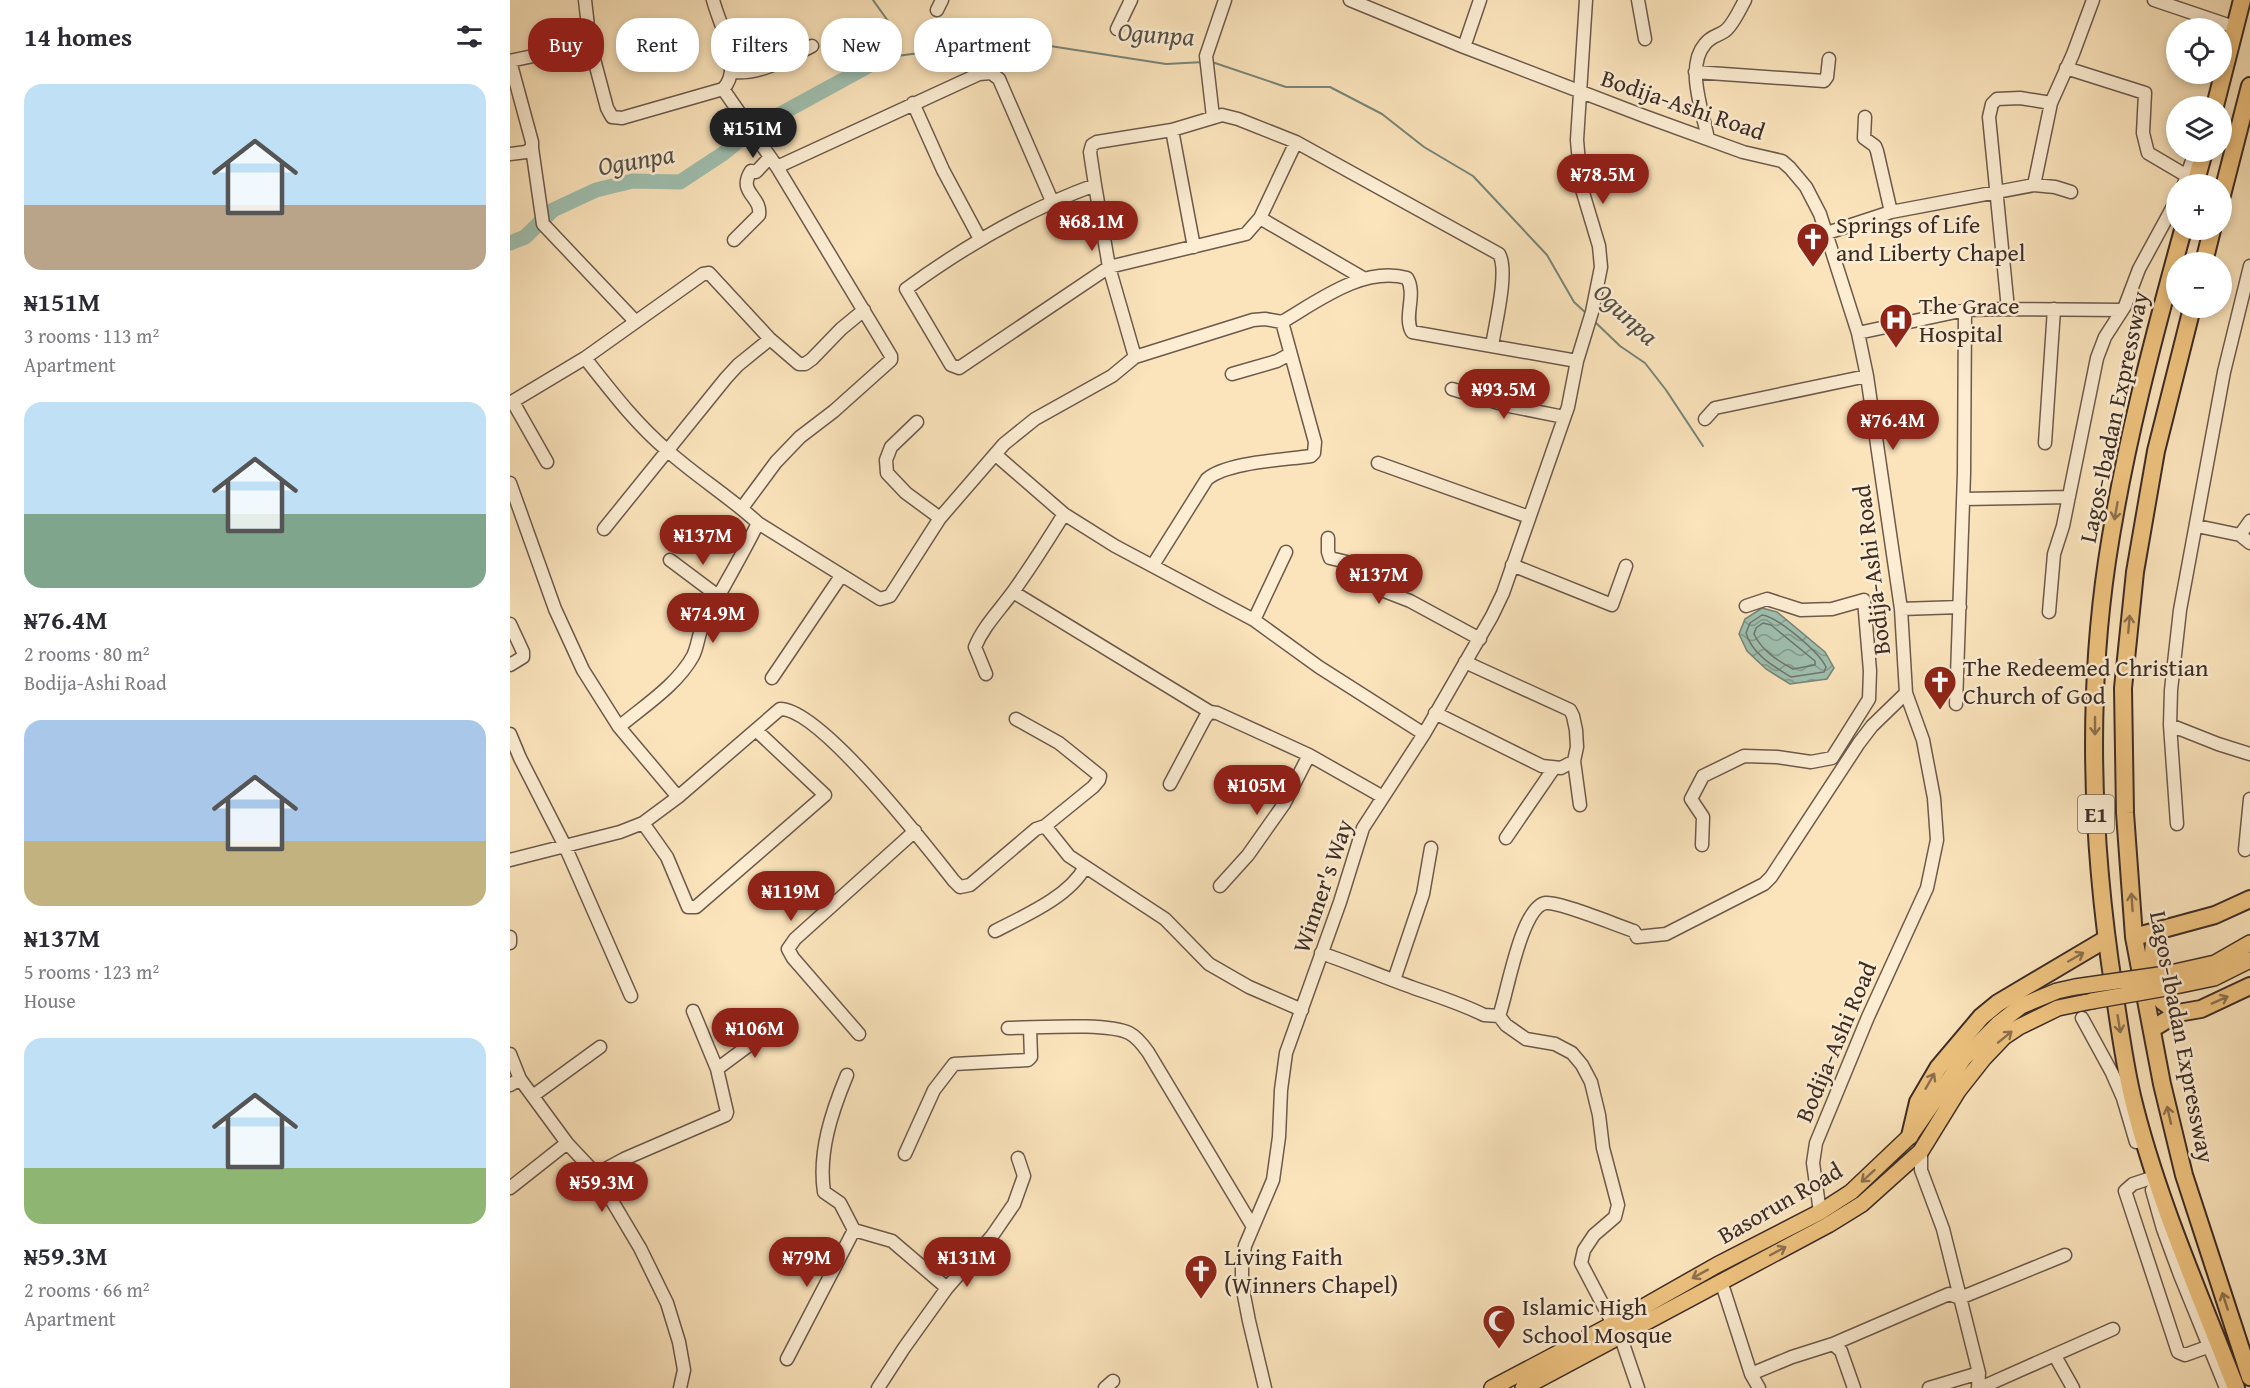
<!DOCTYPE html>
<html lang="en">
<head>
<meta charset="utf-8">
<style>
  body { margin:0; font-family:"Gentium Book Plus",serif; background:#f7f7f7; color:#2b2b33; height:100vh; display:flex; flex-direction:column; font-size:22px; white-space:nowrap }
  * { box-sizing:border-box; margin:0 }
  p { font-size:20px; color:#7c7c81 }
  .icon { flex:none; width:33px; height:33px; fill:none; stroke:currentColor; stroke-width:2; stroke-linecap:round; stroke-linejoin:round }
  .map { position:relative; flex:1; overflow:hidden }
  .side { display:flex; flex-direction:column; background:#fff; width:510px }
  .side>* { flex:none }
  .banner { position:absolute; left:18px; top:18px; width:570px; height:54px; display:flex; gap:12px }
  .fabs { position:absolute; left:1656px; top:18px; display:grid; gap:12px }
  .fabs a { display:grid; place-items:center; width:66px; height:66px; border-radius:50%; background:#fff; box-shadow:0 3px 9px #0003; font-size:30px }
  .price { position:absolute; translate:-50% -51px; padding:0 14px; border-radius:21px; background:#8f2418; color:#fff; font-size:20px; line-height:39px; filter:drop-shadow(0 2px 3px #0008) }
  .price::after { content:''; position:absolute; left:50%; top:36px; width:18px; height:14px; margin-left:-9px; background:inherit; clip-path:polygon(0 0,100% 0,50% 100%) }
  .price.selected { background:#222; color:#fff }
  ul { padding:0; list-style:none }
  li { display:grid; align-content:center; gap:12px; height:318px; padding:0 24px }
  li span { display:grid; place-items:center; height:186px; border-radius:18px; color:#555 }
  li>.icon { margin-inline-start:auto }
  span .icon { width:108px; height:108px; fill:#fffc; stroke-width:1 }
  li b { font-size:26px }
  h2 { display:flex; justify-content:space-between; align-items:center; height:72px; padding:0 24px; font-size:26px }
  .pill { padding:0 21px; border-radius:24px; background:#fff; box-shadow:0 3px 9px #0003; font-size:21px; line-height:54px }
  .pill.selected { background:#8f2418; color:#fff }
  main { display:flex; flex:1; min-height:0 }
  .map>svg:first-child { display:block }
  .water { fill:url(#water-waves); stroke:#778478; stroke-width:1.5 }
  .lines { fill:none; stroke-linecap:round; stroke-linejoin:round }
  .shore { stroke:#6e766a; stroke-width:1.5 }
  .stream { stroke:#778478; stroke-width:2 }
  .river { stroke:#9fbfaf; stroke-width:15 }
  .minor-casing { stroke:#6c5a4c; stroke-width:15 }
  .major-casing { stroke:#3c2c26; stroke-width:18 }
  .highway-casing { stroke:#3c2c26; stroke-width:20 }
  .minor { stroke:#fcedd3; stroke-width:12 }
  .major { stroke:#eec27e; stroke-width:15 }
  .highway { stroke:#eec27e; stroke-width:16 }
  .major-bridge-casing { stroke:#3c2c26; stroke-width:18; stroke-linecap:butt }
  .major-bridge { stroke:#eec27e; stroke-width:15 }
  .oneway { stroke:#8c704e }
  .labels { text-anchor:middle; stroke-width:5; stroke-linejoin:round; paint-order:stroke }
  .shield { fill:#fcedd3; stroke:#76665a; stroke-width:1.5 }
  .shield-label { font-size:22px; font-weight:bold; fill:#3c2c26 }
  .street-label { font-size:24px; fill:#3c2c26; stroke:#fcedd3 }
  .poi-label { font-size:24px; fill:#3c2c26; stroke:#fcedd3; text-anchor:start }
  .water-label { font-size:26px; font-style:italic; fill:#555148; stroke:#fcedd3 }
</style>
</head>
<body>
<main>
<section class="side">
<h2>14 homes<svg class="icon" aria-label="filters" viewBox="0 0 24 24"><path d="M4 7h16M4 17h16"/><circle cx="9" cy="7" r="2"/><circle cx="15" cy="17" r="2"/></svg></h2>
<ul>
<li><span style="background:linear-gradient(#bfe0f5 65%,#b9a48a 0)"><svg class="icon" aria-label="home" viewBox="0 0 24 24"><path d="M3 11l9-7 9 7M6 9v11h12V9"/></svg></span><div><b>₦151M</b><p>3 rooms · 113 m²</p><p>Apartment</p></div></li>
<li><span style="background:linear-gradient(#bfe0f5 60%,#7fa58c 0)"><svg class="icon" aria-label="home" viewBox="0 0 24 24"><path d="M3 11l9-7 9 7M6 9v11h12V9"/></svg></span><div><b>₦76.4M</b><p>2 rooms · 80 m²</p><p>Bodija-Ashi Road</p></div></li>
<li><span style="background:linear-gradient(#a9c7e8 65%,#c2b280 0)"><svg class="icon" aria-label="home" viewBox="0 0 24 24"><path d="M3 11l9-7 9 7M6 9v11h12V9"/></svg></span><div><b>₦137M</b><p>5 rooms · 123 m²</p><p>House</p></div></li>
<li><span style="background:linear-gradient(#bfe0f5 70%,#8fb573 0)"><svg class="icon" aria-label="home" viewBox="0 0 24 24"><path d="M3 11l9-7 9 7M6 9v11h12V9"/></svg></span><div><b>₦59.3M</b><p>2 rooms · 66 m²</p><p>Apartment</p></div></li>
</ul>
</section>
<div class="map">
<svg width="1740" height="1388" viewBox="0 0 1740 1388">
  <defs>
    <pattern id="water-waves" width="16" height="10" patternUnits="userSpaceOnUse" patternTransform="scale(1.5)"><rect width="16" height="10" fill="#9fbfaf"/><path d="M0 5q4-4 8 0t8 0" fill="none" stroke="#839b8e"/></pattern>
  </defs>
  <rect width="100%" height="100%" fill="#fbe4bc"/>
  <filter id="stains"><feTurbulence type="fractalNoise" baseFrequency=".00333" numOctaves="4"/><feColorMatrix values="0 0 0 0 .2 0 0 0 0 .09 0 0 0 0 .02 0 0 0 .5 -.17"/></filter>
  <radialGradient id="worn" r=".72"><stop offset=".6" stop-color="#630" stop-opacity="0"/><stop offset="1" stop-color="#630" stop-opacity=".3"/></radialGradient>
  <path class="water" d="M1252,608L1267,612L1315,652L1324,668L1317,679L1280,684L1256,669L1237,651L1229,634L1235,619Z"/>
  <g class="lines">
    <path class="shore" d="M1252,615C1268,617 1309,652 1316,667L1314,672L1281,677C1263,666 1242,654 1236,633L1240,623Z
      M1253,623L1261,625L1305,661V665L1283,669C1268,661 1252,651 1244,634L1246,628Z"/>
    <path class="stream" d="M363,0L378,21L373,58L409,53L447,34L496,29L540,46L656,64L694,62
      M702,62L776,87H820L872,114L914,147L963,176L1037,255L1064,302L1077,314
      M1083,320L1110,346L1135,363L1156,390L1193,446"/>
    <path class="river" d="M0,243L15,237L43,210L86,190L123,181L170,182L214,153L243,129L373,58"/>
    <g class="minor-casing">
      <path id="minor" d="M75,0L80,44L97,108L102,117L112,118L213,89C234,68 209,24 203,0
        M840,0L954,47L1134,116L1233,152L1272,161L1280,168L1296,187L1310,214L1348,333L1357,376L1391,609L1396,693L1413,740L1424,798L1427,840L1417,888L1358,1017L1306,1143L1303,1163L1310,1212
        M1128,0L1135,39
        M1644,0L1718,25
        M427,10L432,0
        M607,29L621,0
        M954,47L970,0
        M0,61L80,44
        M1556,68L1635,93L1633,133L1638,153L1677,176
        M222,72C251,75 278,58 302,46
        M1185,72L1314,81L1317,77L1319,59
        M213,89L267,167L381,356V360L324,411L290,437L266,462L232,508
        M403,103L433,170L470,239
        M703,117L696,56L715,0
        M1355,117L1354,138L1365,146L1367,151L1381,212
        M662,130L684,247
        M1198,139C1193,112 1175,67 1195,44C1201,36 1208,36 1215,31C1223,25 1230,9 1235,0
        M22,148L33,224L125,321
        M0,154L16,152L22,148V142L0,61
        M267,167L469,74L481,73L489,79L542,201
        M1674,184L1685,152
        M585,185C516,210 455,246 396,289L441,365L449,368L599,267L736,234L750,218L786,142
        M1524,185L1545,187L1561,192
        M750,218L853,278
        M1317,233L1381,212L1524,185L1541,103L1563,54L1583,0
        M224,240L249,215C252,196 227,193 241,171L246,172L260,157
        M1498,309L1479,117L1482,104L1487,99L1510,98L1541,103
        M1348,333L1455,310L1498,309L1612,310
        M625,357L599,267L585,185L580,152L582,145L587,142L662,130L712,115L728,119L786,142L989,254C999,271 985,325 982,346
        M75,358C101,391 126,424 158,451C187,477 220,497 248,523L370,599L380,596L430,518L494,444L525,419L602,376L625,357L743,320L755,319L772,322C808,301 853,266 897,278C907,294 893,317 902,332L1067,361
        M722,374L767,361L780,354
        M942,389L999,406L1054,417
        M3,402L37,462
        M0,403L75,358L193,274L199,273L260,339L289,364H295L302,359L331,329L354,310
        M1195,419L1205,408L1357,376
        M407,422L381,447L376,460L377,473L396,493L430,518
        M1535,443L1544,309
        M486,455L554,514L605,546L744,620L809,667L914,734
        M868,463L1019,517
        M0,483L45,609L73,670L109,727L168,797
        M1453,499L1559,497
        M1687,526L1730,535L1740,543
        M94,529L216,378L228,365L260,339
        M1730,535L1740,521
        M818,538V552L820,558L845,564L856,572L869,589L900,601L970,639
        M160,560L208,596
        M643,565L697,479C717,462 773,460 801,456L804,453L805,442L772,322
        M1002,565L1102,605L1116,566
        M503,592L700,712
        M1391,609L1450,607
        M1539,612L1544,554L1553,526L1587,358L1595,337L1615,306L1629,269L1666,201
        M744,620L776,552
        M0,624L13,652V657L0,665
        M955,662L1060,710L1063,716L1066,730L1067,747L1064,761L1070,805
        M476,674L465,647C474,625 491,609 505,589C522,565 538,540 554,514
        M262,678L331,576
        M1446,704L1454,473L1455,310
        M925,713L1032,766L1051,768L1064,761
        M506,719L549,743L590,776L589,780L583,787L535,826
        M1660,725L1708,744L1740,754
        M109,727C134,706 167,685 183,656C188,646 188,635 193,625C211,590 231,558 248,523
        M0,734L10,758L55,846L121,996
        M660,784L695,718L700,712L707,713L799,755L873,797
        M133,823L157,857L178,907H186L315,795L247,731
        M1667,824L1660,725L1661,690L1670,610L1714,372L1740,266
        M996,838L1044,768
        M1192,845L1193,817L1181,799L1193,776L1234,756L1267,757L1301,762L1322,758L1359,699L1360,671L1354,600L1322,609L1291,610L1257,599L1236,606
        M1735,850L1740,799
        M0,860L110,832L133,823L168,797L270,709C310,708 417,847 444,881L450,887L460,885L526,829L535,826L559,856L655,919L699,964L739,987L792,1010
        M710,886L738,855L774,804L799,755
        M485,931C514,916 559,897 575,867
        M0,937V943
        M811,953C843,964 873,977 904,988C927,996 952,1004 974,1015L989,1016C997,995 1011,906 1036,903C1051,902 1106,925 1124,931L1127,937L1156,934L1254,884L1261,877L1349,743L1362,726L1396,693
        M884,980L913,894L921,848
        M989,1016L996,1025L1016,1039L1045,1044L1062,1053L1072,1065L1081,1082L1089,1115L1093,1148L1108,1205L1105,1217L1084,1235L1074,1250L1071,1263L1103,1324
        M1572,1018L1602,1073L1613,1098L1626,1142
        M498,1028C526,1028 596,1022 619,1033C627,1037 633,1045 638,1052L743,1227
        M349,1034L283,958L278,949L285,939L405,831
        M0,1054L10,1079L57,1143L86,1174L130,1248L157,1303L169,1342L174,1370L170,1388
        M207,1069L265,1026
        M337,1075C322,1111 308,1152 314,1192L330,1203L344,1230L382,1241L437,1288
        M0,1085L10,1079
        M24,1095L90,1047
        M1411,1151V1170L1433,1229L1469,1373L1468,1388
        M395,1154L424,1090L444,1064L518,1060L521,1057L520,1028
        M86,1174L114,1159L216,1115L217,1112L207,1069L183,1011
        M1638,1179L1623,1184L1615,1191L1668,1352L1675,1355L1700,1346
        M0,1188L57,1143
        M1642,1190L1653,1229L1670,1275L1716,1388
        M1211,1281L1241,1374L1249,1388
        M1110,1335L1128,1388
        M1323,1344L1439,1294L1450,1298L1555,1255
        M1545,1356L1563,1388
        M277,1359L344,1230
        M1241,1374L1282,1357L1323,1344L1331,1351L1344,1388
        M368,1388L394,1348L437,1288L482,1236L504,1204L514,1176L508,1158
        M595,1388L603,1381
        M755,1388L739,1321L732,1285V1265L735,1246L763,1180L769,1137L771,1090L776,1053L830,902L853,828L914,734L982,616L993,593L1058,407L1067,361L1082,312L1091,267L1089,246L1071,186L1067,140L1076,0
        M1419,1388L1469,1373
        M1470,1388L1603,1329"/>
    </g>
    <g class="major-casing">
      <path id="major" d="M1656,974L1705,963L1740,943
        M1656,988L1704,978L1740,960
        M982,1388L1103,1324L1207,1265L1310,1212L1341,1192L1400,1136L1454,1058L1488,1024L1511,1006L1547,991L1565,987
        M1013,1388L1318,1225L1352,1204L1411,1151L1448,1091L1474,1058L1494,1037L1509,1027L1548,1008L1582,1001"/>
    </g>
    <g class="highway-casing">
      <path id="highway" d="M1705,106L1732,0
        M1685,184L1694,152
        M1712,195L1740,86
        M1673,230C1643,339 1614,448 1597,561C1576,703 1582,848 1604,990C1609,1025 1614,1061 1622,1096C1646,1196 1689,1292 1726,1388
        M1694,262L1702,230
        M1682,308L1646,451L1625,572L1613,688L1615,813L1624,937L1652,1084L1674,1175L1740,1377
        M1649,930L1644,942L1642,964L1652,1001L1668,1013
        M1624,937L1705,915L1740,899
        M1642,1029L1668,1013L1691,1009L1740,986
        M1400,1136L1408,1102L1428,1068L1471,1017L1488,1003L1596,939"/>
    </g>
    <use href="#minor" class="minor"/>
    <use href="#major" class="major"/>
    <use href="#highway" class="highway"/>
    <g class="major-bridge-casing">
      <path id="major-bridge" d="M1565,987L1656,974
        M1582,1001L1656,988"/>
    </g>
    <use href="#major-bridge" class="major-bridge"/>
  </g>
  <defs><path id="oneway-shaft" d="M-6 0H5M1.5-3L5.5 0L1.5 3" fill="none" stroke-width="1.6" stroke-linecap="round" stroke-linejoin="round" transform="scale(1.5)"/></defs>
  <g class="oneway">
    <use href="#oneway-shaft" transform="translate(1606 511) rotate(100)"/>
    <use href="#oneway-shaft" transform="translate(1619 624) rotate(-85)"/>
    <use href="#oneway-shaft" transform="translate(1585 726) rotate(90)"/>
    <use href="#oneway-shaft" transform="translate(1622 902) rotate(-94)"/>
    <use href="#oneway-shaft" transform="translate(1566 957) rotate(-30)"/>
    <use href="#oneway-shaft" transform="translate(1710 1000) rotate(-24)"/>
    <use href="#oneway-shaft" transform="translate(1609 1024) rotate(81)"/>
    <use href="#oneway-shaft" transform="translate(1495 1037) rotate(-39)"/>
    <use href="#oneway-shaft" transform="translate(1420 1081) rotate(-60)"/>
    <use href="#oneway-shaft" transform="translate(1659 1115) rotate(-103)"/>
    <use href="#oneway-shaft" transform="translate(1358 1176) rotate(138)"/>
    <use href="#oneway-shaft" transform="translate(1268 1251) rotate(-28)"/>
    <use href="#oneway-shaft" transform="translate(1190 1274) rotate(151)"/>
    <use href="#oneway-shaft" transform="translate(1715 1301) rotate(-108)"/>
  </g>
  <defs>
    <g id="church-pin" transform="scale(1.725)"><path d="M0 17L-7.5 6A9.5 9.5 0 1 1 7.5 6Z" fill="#8f2418" stroke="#fcedd3"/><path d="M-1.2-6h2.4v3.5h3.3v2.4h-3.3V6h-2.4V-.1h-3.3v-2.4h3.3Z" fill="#fff"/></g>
    <g id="hospital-pin" transform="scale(1.725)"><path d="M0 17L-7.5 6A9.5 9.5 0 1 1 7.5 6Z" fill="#8f2418" stroke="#fcedd3"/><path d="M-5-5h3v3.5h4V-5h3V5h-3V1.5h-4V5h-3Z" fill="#fff"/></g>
    <g id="mosque-pin" transform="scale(1.725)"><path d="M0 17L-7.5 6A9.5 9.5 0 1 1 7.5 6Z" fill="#8f2418" stroke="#fcedd3"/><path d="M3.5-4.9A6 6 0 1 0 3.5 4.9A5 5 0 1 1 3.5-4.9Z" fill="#fff"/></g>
  </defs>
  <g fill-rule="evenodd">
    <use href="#church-pin" x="1303" y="239"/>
    <use href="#hospital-pin" x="1386" y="320"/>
    <use href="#church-pin" x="1430" y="682"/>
    <use href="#church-pin" x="691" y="1271"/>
    <use href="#mosque-pin" x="989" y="1321"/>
  </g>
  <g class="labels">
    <rect class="shield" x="1568" y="795" width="36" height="38" rx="4.5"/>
    <g class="shield-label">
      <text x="1586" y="822">E1</text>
    </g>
    <g class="street-label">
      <text transform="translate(1173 105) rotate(19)" y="8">Bodija-Ashi Road</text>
      <text transform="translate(1604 417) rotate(-78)" y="8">Lagos-Ibadan Expressway</text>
      <text transform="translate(1362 570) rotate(-97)" y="8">Bodija-Ashi Road</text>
      <text transform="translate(813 886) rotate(-71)" y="8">Winner's Way</text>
      <text transform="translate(1672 1037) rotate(79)" y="8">Lagos-Ibadan Expressway</text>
      <text transform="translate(1326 1042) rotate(-67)" y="8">Bodija-Ashi Road</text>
      <text transform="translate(1270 1203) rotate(-30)" y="8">Basorun Road</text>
    </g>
    <g class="poi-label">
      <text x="1326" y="233">Springs of Life<tspan x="1326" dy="28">and Liberty Chapel</tspan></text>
      <text x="1409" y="314">The Grace<tspan x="1409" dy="28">Hospital</tspan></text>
      <text x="1453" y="676">The Redeemed Christian<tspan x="1453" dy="28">Church of God</tspan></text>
      <text x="714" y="1265">Living Faith<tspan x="714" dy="28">(Winners Chapel)</tspan></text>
      <text x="1012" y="1315">Islamic High<tspan x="1012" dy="28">School Mosque</tspan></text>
    </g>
    <g class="water-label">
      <text transform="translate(646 34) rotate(4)" y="9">Ogunpa</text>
      <text transform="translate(126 160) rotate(-10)" y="9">Ogunpa</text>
      <text transform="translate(1116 314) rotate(43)" y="9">Ogunpa</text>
    </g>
  </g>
  <rect width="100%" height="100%" filter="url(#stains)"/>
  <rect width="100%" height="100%" fill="url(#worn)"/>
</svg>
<div class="fabs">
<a><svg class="icon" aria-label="locate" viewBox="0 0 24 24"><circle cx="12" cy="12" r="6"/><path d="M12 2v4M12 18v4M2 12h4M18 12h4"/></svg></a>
<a><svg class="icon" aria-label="layers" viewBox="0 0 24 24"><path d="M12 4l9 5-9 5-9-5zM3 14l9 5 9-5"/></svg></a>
<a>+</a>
<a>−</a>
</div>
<b class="price selected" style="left:243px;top:159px">₦151M</b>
<b class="price" style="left:1093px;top:205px">₦78.5M</b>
<b class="price" style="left:582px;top:252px">₦68.1M</b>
<b class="price" style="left:994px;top:420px">₦93.5M</b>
<b class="price" style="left:1383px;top:451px">₦76.4M</b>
<b class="price" style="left:193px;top:566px">₦137M</b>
<b class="price" style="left:869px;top:605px">₦137M</b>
<b class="price" style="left:203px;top:644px">₦74.9M</b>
<b class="price" style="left:747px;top:816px">₦105M</b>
<b class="price" style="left:281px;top:922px">₦119M</b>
<b class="price" style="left:245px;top:1059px">₦106M</b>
<b class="price" style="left:92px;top:1213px">₦59.3M</b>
<b class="price" style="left:297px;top:1288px">₦79M</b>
<b class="price" style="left:457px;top:1288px">₦131M</b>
<div class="banner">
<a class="pill selected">Buy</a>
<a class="pill">Rent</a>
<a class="pill">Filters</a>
<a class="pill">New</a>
<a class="pill">Apartment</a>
</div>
</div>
</main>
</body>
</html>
